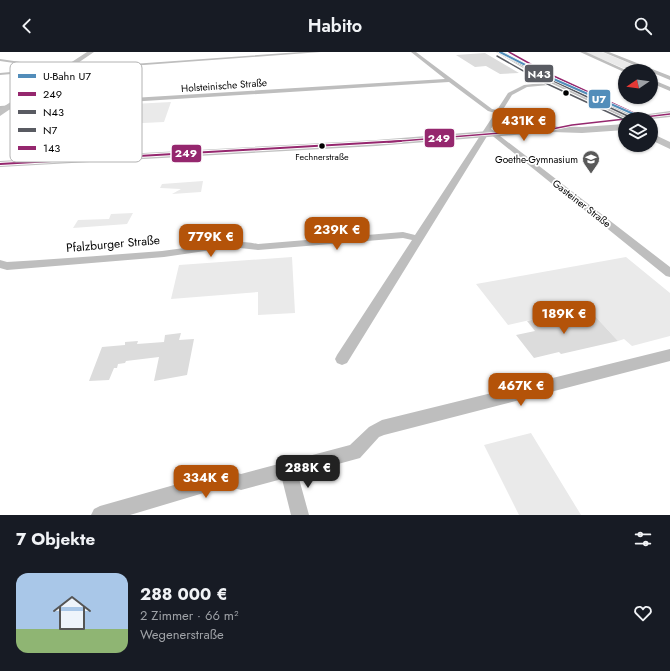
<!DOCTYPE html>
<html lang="de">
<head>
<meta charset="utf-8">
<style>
  body { margin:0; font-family:Jost,sans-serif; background:#20242c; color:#f1f3f6; height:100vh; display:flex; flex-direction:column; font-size:15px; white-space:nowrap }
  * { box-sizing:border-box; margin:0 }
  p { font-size:13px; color:#9ea1a6 }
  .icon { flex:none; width:22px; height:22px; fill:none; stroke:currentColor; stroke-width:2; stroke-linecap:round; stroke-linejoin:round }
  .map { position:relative; height:463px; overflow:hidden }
  .side { display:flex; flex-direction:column; background:#171b24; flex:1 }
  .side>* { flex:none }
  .needle { width:26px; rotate:257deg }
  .fabs { position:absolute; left:618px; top:12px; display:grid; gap:8px }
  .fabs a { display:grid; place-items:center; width:40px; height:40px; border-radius:50%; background:#171b24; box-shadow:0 1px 3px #0004; font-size:20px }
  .price { position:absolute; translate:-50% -34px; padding:0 9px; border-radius:8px; background:#b45309; color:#fff; font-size:13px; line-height:26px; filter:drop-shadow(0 1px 2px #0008) }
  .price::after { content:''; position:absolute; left:50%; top:24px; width:12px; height:9px; margin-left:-6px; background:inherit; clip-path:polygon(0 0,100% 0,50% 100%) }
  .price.selected { background:#222; color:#fff }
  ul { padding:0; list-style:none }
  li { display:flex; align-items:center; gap:12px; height:100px; padding:0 16px }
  li span { display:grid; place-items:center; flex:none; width:112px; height:80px; border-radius:12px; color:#555 }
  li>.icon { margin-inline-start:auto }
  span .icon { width:48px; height:48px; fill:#fffc; stroke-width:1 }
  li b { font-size:17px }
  h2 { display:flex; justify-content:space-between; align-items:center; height:48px; padding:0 16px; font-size:17px }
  header { display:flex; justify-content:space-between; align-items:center; height:52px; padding:0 16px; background:#171b24; font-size:18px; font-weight:600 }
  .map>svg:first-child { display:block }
  .green { fill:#eaeaea }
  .building { fill:#dcdcdc }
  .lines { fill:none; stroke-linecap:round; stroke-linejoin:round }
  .street { fill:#bebebe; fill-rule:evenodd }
  .secondary { fill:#c1c1c1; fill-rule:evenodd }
  .bus-1-far1-casing { stroke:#fff; stroke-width:3 }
  .bus-1-casing { stroke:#fff; stroke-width:4 }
  .bus-2-casing { stroke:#fff; stroke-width:3 }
  .bus-3-casing { stroke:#fff; stroke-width:3 }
  .bus-4-casing { stroke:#fff; stroke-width:3 }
  .bus-1-far1 { stroke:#95276e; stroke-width:1.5 }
  .bus-1 { stroke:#95276e; stroke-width:2 }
  .bus-2 { stroke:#595b62; stroke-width:1.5 }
  .bus-3 { stroke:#595b62; stroke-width:1.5 }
  .bus-4 { stroke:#95276e; stroke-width:1.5 }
  .metro-1-casing { stroke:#fff; stroke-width:3.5 }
  .metro-1 { stroke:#528dba; stroke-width:2 }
  .bus-dot { fill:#000; stroke:#fff; stroke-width:1.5 }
  .labels { text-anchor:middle; stroke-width:3.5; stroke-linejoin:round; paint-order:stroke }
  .far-bus-label { font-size:9px; fill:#000; stroke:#fff }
  .far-street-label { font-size:10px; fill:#000; stroke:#fff }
  .far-poi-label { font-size:10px; fill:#000; stroke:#fff; text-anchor:end }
  .street-label { font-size:12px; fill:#000; stroke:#fff }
  .key { fill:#fff; stroke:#b2b2b2; stroke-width:1 }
  .key-label { font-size:11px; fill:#000 }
  .line-badge { stroke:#fff; stroke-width:1.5 }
  .badge-label { font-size:11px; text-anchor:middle; font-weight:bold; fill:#fff }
</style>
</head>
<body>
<header><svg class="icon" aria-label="back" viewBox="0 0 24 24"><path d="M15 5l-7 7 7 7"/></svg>Habito<svg class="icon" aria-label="search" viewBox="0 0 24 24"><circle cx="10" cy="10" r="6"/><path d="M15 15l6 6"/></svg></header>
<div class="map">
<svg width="670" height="463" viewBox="0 0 670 463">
  <rect width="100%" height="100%" fill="#fff"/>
  <path class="green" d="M585,0H602L648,19H630Z
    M171,50L164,70L122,72L133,52Z
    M203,129L201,140L172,142L181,137L160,136L162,132Z
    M133,161L127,172L73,176L78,168L109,167L111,162Z
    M292,205L295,261L258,263V240L171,247L179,213Z
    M626,205L670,241V284L632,294L624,287L618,289L594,263L567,269L561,261L508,273L476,232Z
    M531,381L581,463H519L484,393Z"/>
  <path class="building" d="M485,1L519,21L500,22L486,14L475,15L456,3Z
    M561,261L567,269L594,263L618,289L561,302L559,300L534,306L516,283L535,279L527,269Z
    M181,281L179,288L194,287L187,323L154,329L159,305L126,309L125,311L118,312L117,316H114L109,328L89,329L102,295L125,293V290L138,289L137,292L164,290L165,283Z"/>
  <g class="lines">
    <path class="street" d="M300,0H321L76,18L40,15L23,21L0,23V21L22,19L35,14L0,9V7L55,15L76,16Z
      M411,0H416L492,57L497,58L508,41L524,33L551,30V32L549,33L527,35L512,43L491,77L670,215V225L666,224L489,81L347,311L342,313L337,311L335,307L337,303L412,188L403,186L258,198L240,196L212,198L164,205L7,218L0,216V208L7,210C58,207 110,203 162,199C194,196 225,186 258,192L403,180L415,183L495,61L488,59L449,30L0,58V54L445,27Z
      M580,0H586L628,19L624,20Z
      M603,0H609L670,24V28Z
      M651,27L670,35V39L651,31Z
      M670,297V309L384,383L379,385L360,406L298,423L309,463H291L282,427L241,438L227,434L130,463H91L94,457L100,454L227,418L241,422L350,393L369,375L382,368Z"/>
    <path class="secondary" d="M87,0H94L0,64V57Z
      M496,0H504L546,22L634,64L670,59V65L651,67H625V69L624,66L540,26Z
      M625,72V78L582,81L552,80L376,94L0,115V109L376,88L552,74L582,75Z
      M651,81L670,90V97L651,88Z"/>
    <g class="bus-1-far1-casing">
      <path id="bus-1-far1" d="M628,67L670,62
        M388,90L552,77L572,73L625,67"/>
    </g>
    <g class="bus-1-casing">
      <path id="bus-1" d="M0,112L401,89"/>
    </g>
    <g class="bus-2-casing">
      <path id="bus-2" d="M499,0L543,24L634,67"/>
    </g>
    <g class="bus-3-casing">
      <path id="bus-3" d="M497,4L541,29L625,68"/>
    </g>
    <g class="bus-4-casing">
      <path id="bus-4" d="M509,0L545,20L636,62"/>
    </g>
    <use href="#bus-1-far1" class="bus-1-far1"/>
    <use href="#bus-1" class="bus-1"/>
    <use href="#bus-2" class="bus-2"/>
    <use href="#bus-3" class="bus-3"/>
    <use href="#bus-4" class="bus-4"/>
    <g class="metro-1-casing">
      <path id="metro-1" d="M500,0L549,25L645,67"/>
    </g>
    <use href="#metro-1" class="metro-1"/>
  </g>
  <defs>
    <g id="school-pin" transform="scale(0.9)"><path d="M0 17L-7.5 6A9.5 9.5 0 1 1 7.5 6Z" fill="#595959" stroke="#fff"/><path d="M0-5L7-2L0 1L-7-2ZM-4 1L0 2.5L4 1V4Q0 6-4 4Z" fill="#fff"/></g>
  </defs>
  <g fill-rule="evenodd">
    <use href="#school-pin" x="591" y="107"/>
  </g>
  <g class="bus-dot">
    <circle cx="566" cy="41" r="3.5"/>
    <circle cx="322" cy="94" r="3.5"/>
  </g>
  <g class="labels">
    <g class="far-bus-label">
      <text x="322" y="108">Fechnerstraße</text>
    </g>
    <g class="far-street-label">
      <text transform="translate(224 33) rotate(-4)" y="4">Holsteinische Straße</text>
      <text transform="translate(582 151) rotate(38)" y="4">Gasteiner Straße</text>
    </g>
    <g class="far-poi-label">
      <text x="578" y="111">Goethe-Gymnasium</text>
    </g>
    <g class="street-label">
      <text transform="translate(113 192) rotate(-5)" y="4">Pfalzburger Straße</text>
    </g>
  </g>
  <rect x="10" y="10" width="132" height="100" rx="6" class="key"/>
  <rect x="18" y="22" width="18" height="4" fill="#528dba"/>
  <rect x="18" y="40" width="18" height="4" fill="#95276e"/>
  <rect x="18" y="58" width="18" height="4" fill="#595b62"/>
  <rect x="18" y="76" width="18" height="4" fill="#595b62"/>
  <rect x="18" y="94" width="18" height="4" fill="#95276e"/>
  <g class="key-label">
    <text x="43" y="28">U-Bahn U7</text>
    <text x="43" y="46">249</text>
    <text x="43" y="64">N43</text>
    <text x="43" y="82">N7</text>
    <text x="43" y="100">143</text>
  </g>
  <g class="line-badge">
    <rect x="524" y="12" width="30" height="19" rx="4" fill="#595b62"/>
    <rect x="588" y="37" width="23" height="20" rx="4" fill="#528dba"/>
    <rect x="424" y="76" width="31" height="20" rx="4" fill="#95276e"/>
    <rect x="171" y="92" width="31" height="19" rx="4" fill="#95276e"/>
  </g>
  <g class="badge-label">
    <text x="539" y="26">N43</text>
    <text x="599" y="51">U7</text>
    <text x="439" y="90">249</text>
    <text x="186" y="105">249</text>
  </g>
</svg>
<div class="fabs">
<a><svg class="needle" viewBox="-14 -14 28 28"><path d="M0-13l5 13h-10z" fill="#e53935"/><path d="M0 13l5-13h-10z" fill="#9ea1a6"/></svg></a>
<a><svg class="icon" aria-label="layers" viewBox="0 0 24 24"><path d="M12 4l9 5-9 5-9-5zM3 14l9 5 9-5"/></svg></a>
</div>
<b class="price" style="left:524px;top:90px">431K €</b>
<b class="price" style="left:337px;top:199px">239K €</b>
<b class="price" style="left:211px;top:206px">779K €</b>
<b class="price" style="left:564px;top:283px">189K €</b>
<b class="price" style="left:521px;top:355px">467K €</b>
<b class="price selected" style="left:308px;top:437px">288K €</b>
<b class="price" style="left:206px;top:447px">334K €</b>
</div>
<section class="side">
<h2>7 Objekte<svg class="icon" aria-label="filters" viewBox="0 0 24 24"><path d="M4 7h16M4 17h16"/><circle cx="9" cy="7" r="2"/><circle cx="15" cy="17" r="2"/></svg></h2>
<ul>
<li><span style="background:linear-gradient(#a9c7e8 70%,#8fb573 0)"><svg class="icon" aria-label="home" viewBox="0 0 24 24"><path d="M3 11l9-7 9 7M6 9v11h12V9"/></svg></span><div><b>288 000 €</b><p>2 Zimmer · 66 m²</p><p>Wegenerstraße</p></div><svg class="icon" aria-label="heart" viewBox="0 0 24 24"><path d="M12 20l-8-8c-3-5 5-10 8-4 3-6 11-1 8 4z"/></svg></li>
</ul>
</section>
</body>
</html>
